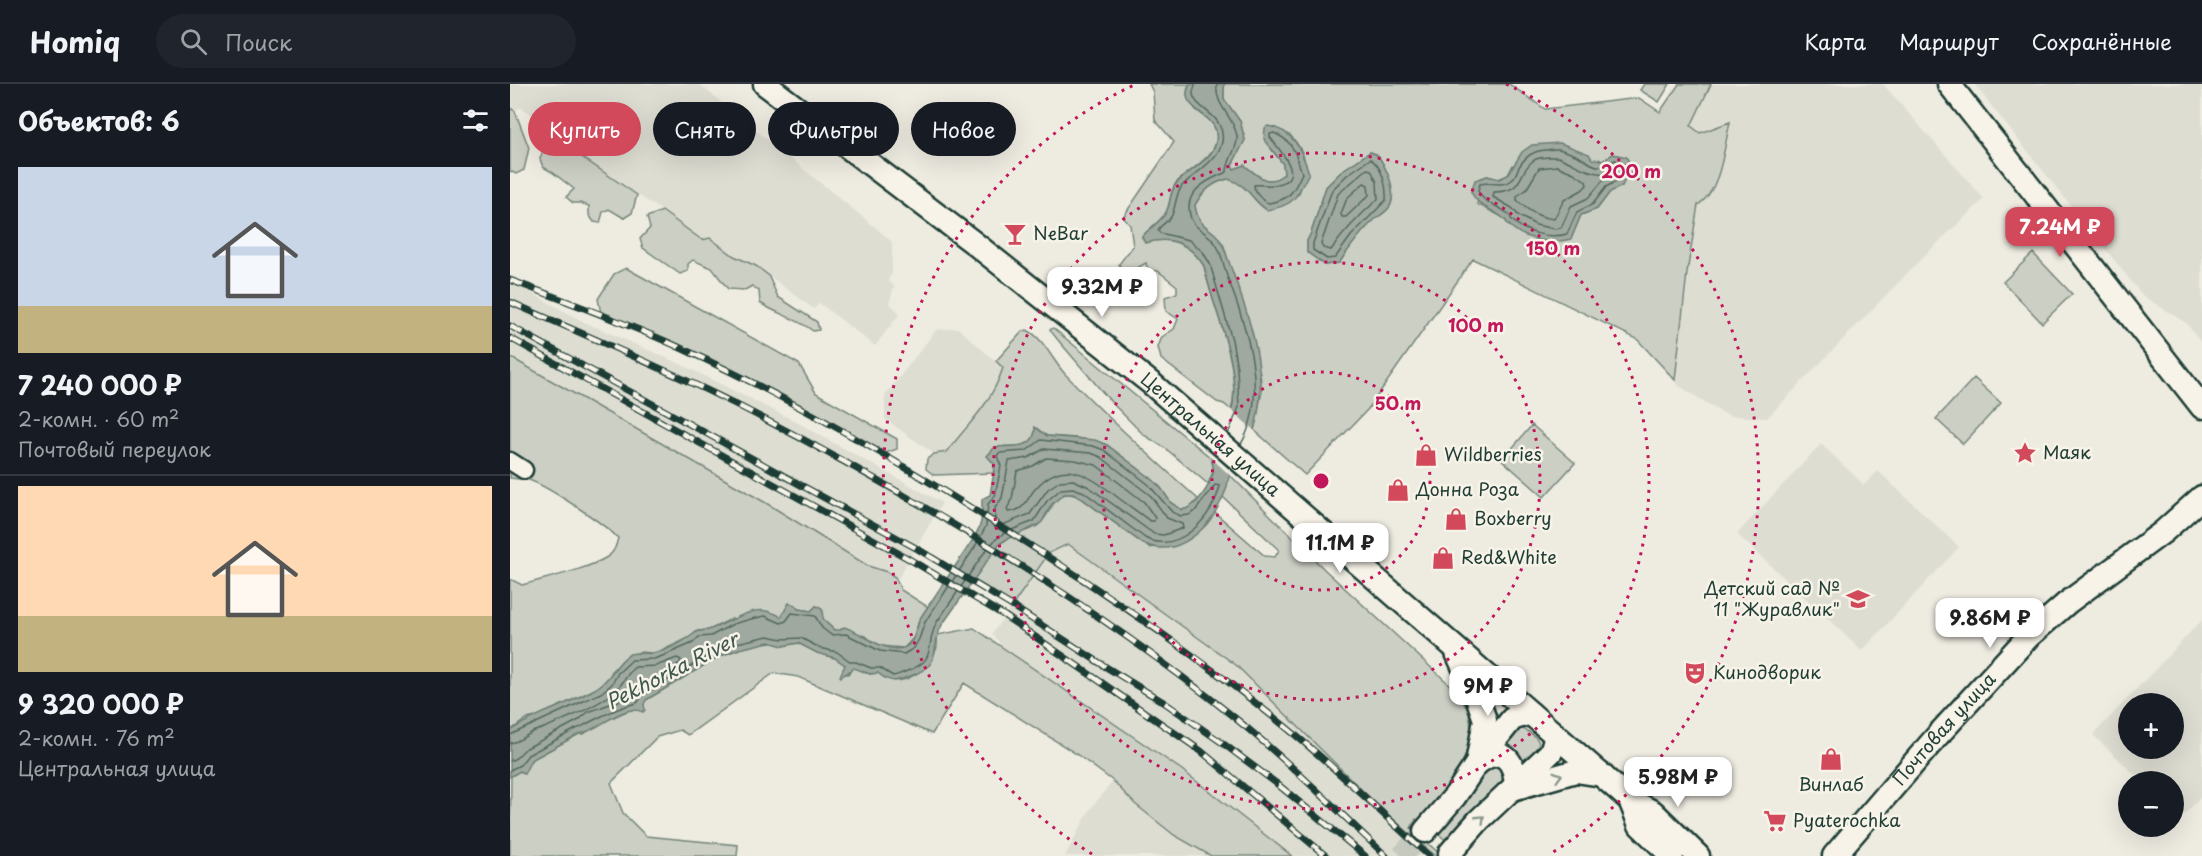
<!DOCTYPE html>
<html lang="ru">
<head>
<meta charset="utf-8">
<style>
  body { margin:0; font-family:"Playpen Sans",sans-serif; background:#20242c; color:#f1f3f6; height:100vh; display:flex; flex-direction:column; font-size:22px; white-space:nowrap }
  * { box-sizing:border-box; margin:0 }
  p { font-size:20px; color:#9ea1a6 }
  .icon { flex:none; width:33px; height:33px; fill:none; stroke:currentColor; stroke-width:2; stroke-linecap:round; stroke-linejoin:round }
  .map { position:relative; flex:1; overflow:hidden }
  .sheet { display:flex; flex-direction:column; background:#171b24; width:510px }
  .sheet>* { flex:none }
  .top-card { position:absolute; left:18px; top:18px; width:570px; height:54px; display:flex; gap:12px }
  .fabs { position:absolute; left:1608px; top:609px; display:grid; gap:12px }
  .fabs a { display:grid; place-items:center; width:66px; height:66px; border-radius:50%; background:#171b24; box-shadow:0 6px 24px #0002; font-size:30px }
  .price { position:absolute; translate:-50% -51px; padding:0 14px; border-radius:12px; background:#fff; color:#222; font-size:20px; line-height:39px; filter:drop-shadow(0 2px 3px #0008) }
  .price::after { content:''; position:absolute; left:50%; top:36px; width:18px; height:14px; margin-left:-9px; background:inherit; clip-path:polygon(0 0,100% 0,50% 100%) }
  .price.selected { background:#d1495b; color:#fff }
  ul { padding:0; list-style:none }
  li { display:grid; align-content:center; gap:12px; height:318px; padding:0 18px }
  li+li { border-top:2px solid #363941 }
  li span { display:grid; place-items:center; height:186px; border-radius:0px; color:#555 }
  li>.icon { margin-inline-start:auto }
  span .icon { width:108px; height:108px; fill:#fffc; stroke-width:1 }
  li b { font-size:26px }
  h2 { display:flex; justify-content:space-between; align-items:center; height:72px; padding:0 18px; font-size:26px }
  .pill { padding:0 21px; border-radius:27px; background:#171b24; box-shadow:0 6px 24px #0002; font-size:21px; line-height:54px }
  .pill.selected { background:#d1495b; color:#fff }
  header { display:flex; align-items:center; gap:36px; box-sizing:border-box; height:84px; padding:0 30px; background:#171b24; border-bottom:2px solid #363941 }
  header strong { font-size:28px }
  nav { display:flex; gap:33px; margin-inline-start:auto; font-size:21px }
  .search { width:420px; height:54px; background:#20242c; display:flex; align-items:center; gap:15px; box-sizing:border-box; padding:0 21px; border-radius:33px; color:#9ea1a6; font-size:22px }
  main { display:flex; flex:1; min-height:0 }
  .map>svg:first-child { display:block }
  .built { fill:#ddddd2; fill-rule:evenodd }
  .green { fill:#cccfc4; stroke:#76867c; stroke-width:1.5; fill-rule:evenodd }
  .water { fill:#9fa99f; stroke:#6c7e74; stroke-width:1.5 }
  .pier { fill:#eeece1 }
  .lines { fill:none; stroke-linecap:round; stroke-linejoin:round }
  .shore { stroke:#52685f; stroke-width:1.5 }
  .secondary-tunnel { stroke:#c5c9be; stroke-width:22; stroke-dasharray:22 11; stroke-linecap:butt }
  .street-casing { stroke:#1f3d34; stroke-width:21 }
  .secondary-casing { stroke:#1f3d34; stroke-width:27 }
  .street { stroke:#f7f3e8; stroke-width:16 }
  .secondary { stroke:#f7f3e8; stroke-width:22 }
  .rail-casing { stroke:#1f3d34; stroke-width:7 }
  .rail { stroke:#f7f3e8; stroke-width:4.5; stroke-dasharray:14; stroke-linecap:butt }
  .oneway { stroke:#8b988e }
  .ring { fill:none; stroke:#c2185b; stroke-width:3; stroke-dasharray:3 6 }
  .labels { text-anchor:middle; stroke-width:5; stroke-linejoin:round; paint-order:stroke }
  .poi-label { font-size:18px; fill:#1f3d34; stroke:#f7f3e8; text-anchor:start }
  .street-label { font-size:18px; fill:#1f3d34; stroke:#f7f3e8 }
  .water-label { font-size:20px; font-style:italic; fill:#3f584f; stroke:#f7f3e8 }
  .centre { fill:#c2185b; stroke:#f7f3e8; stroke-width:3 }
  .ring-label { font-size:18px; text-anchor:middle; font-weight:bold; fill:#c2185b; stroke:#f7f3e8; stroke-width:5; stroke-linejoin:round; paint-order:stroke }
</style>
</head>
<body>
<header>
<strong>Homiq</strong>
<div class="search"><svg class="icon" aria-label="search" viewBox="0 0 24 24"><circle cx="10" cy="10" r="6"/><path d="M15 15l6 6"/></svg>Поиск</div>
<nav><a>Карта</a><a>Маршрут</a><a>Сохранённые</a></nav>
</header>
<main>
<section class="sheet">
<h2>Объектов: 6<svg class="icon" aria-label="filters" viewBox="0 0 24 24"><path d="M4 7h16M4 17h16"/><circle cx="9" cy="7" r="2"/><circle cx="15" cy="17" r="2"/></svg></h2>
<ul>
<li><span style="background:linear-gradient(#c9d6e8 75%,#c2b280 0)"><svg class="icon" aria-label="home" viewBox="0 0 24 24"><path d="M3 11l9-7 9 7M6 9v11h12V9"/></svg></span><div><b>7 240 000 ₽</b><p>2-комн. · 60 m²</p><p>Почтовый переулок</p></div></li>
<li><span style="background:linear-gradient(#ffd9b3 70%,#c2b280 0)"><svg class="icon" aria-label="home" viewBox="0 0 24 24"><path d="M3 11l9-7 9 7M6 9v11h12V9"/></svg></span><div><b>9 320 000 ₽</b><p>2-комн. · 76 m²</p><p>Центральная улица</p></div></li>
</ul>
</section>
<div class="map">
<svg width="1692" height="772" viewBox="0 0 1692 772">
  <rect width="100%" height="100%" fill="#eeece1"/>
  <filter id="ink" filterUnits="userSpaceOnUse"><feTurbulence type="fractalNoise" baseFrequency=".0167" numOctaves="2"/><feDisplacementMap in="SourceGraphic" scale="12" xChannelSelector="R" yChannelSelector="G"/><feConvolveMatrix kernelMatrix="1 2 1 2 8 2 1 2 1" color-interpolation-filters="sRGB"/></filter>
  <g filter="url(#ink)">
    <path class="built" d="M0,0H189L366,144L382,158V189L378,196L384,203L379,219L390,229L365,262L309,219L304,225L246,182L224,172L200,154L192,156L152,127L44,54L35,46L36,41L11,23L5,27L0,24Z
      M1201,0H1373L1474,115L1413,173L1257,334L1221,332L1211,328L1169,302L1165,297L1177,189L1188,121L1196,116L1220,38L1190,49L1181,42Z
      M1464,0H1692V260L1676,239L1632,211Z
      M0,197L74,238L166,278L279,334L432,419L387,496L377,488L358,482L256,419L0,273Z
      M448,244L493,284L486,305L465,334L458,339L437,368L424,370L375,335V312L426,246Z
      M1311,360L1354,401L1368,387L1449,463L1352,567L1227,450Z
      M558,460L726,581L862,716L925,772H782L672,686L494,564L482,550L539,469Z
      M1692,536V712L1670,735L1664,728V698L1632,697L1583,651ZM1618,620H1664V664H1618Z
      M603,697L625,720L664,751L701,772H555L579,727Z"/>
    <path class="green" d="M639,0H680L678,4C680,11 681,20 686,26C693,32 702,35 705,45C714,71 679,84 666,99C659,108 661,121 655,130C649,139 638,145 632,153C660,156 678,156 694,182C702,222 733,286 721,326L714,320L707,318L651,275L648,263L652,253L664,245L668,235L656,227L655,213L667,209V202L648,187H638L636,179L627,184L619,195L614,192L609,180L623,162L620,141L613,133L664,58L645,36L643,8Z
      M714,0H999L1035,25L1129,14L1150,28L1169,0H1201L1181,42L1190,49L1220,38C1214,63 1211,107 1188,121L1177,189L1165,296L1127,255L963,175L858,325L795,391L744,346L752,307L750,290L714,162C702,146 687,142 685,121C692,108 703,98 718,95C741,101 740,116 757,126L789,110C794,83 802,75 780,51L761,65L773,80L774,90C757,104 748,91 734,81L724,86L722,81L735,56L730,37L714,15ZM860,68C869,70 871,76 875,84C880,95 885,108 881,120C878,129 867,132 861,139C848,151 839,165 829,179L815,181L797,168V157L801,149L816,103L833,86ZM1103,70L1116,73L1112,102L1100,108L1087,125L1071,131L1061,155L999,142L994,134L967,120L977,92L989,95L998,91L1003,81L1094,76Z
      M1134,0H1160L1149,18L1130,6Z
      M0,24L5,27L19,64L14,86L6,90L0,87Z
      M44,54L127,111L122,129L114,134L99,125L93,128L90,139L84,138L79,131V122L70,119H63L56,113L64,105L42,88L33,83L30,75L35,61Z
      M152,127L192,156L200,154L224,172L246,182L258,191L268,213L307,238L309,246L303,247C286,234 267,230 250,219L249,207L242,202L235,206L218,205L202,184L183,176L178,180V187L170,190L133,164L130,155L140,144L137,133Z
      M1523,169L1562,210L1532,239L1493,198Z
      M116,184L289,280L306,309L387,355V365L373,370L289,322L232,294L91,229L88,215L104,190Z
      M543,244L701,374L704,385L698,400L655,364L634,351L602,319L548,256L540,246Z
      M517,246C534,254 543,278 556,291C598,334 643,375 688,415L681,423L672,426L661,419L651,404L642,395L597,361L567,354L537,352L525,344C526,362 509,363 495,362L483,377L485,381L483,389L424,391L416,385L417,375L424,370L437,368C460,337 480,322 493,284L486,277L512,248Z
      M0,273L256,419L358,482L377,488L385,493L391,506L418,523L409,536L404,553L394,564L371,562L363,559L356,552L324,546L316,540L306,522L301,527L288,525L271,533L221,535L199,546L187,547L181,553L153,566L143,569L129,568L103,585L98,596L87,604L27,633L16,635L0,647V495L12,501C36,494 76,486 97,473C104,469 106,462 108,454C93,439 39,403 19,396C13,395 6,395 0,394Z
      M1464,294L1491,319L1453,360L1426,335Z
      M1022,341L1065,379L1034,413L992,376Z
      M720,391L815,486L927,589C938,599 951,611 957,625C973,664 934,708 914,739L906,735L901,744L932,772H925L862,716L726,581L558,460L539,469L502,522L462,498C472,483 481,464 497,455C506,449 518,447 527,442C544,431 542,399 571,414L632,459L641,464L699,437L704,428L755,472L765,473L769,466L712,412Z
      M464,544L672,686L782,772H701L664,751L625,720L603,697L565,669L454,599L422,650L288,593L264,589L178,651L170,646L147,653L101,699L113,729L136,752L228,761L227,772H0L1,692L16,683L21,676L69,650H74L84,642L119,626L127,625L136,616L208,573L229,565L259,557L273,562L288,559L308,569L325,574L335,581V590H338L344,583L360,590L368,589C389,608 416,588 426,566C428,562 427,556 427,551Z
      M1011,644C1038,656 1030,665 1016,684L1009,672L987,661L999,649Z
      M983,679L996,683L994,699L941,761L924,746L977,683Z"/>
    <path class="water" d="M680,0H714V15L730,37L735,56L722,81L724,85L734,81C747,91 757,104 774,90L773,80L754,55L755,44L758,42C785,46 792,68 799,89C786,112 787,121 757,126C741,116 739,101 718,95C703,98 692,108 685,121C688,148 707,142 714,164C734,221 764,288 743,349C738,363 728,375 721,389C718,394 718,400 716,406C712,417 703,433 696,441C678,460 656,471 632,459L571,414L563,410H554L541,421L532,438L526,442L497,455L489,460L432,541C418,567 436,580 398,593C385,598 380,599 368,589L360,590L344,584L331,593L330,592L335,581L325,574L307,569L288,559L273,562L259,558L229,565L208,573L136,616L134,620L135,626L133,628C113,618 86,649 69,650L21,676L14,690L10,687L0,693V647C26,628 61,621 88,603C102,594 106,578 120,570C128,568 136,570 144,569C158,567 174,557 185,549C189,546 193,547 198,546C223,539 245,515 271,533L279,519L285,521L288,525L301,527L306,522L310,523L313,527C310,536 319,540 324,546H330L334,543C351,547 372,569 393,564C405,561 406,542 411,533C424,513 437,494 450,475C457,464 468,451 471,438C472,431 472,422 472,415L480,411L485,381L477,372L485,363C501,361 526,367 525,343L537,352L585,356L597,361L642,395L651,404L661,419L672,426C686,424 700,402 703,389C705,383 700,377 702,371C707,354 720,338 723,320C729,273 703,227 694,182C679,158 662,152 635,159L632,153C638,145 649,139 655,130C661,122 659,109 666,100C678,85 712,73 706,47C702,29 666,23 680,0Z
      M1050,59L1079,70L1082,75L1094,76L1103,70L1116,73L1122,82L1112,102L1100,108L1087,125L1071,131L1061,155C1041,160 1015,157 999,141C995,137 998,138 993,134C979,122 971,126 961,108L965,96L977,92L989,95L998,91L1012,68L1022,61Z
      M860,68C869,70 871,76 875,84C880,94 885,108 881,120C878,129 867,132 861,139C848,151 839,165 829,179L815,181L797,168V157L801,149L816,103L833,86Z"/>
    <path class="pier" d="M719,324L746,348L722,393L699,372Z"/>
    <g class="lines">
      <path class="shore" d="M685,0C685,3 683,6 683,9C683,21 704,29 709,40C724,69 687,86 672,102C665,111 666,124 661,133C657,138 651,141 648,146L650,149L679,156L693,168L700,180L722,256L727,284L729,323L718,350
        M707,0C704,22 724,32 727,52C729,63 717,75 717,88C702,94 679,104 679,123C679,147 698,145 707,162C712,171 714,183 717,192C736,241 760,311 731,360
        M764,49C785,58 785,70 792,89C784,107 780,116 759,119C752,117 744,108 744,101C752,100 760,103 768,100C797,93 768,65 760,53V50Z
        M1049,65C1057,68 1066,70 1073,75C1087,84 1089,85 1105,76L1112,78L1114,82L1107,97L1096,103L1083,120L1067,128L1057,150C1040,155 1016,149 1003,137C997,131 1004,135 997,129C987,121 974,120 968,107L970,100C981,97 992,104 1002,96C1005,93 1007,87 1009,83C1019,66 1030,66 1049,65Z
        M1048,73C1066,80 1074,88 1094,90L1097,92L1078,114L1061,122L1051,144L1045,145L1026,141L1009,132L1002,124L983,113L984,108C1016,108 1006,89 1024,76C1030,72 1041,73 1048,73Z
        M860,75C872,81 877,103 876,116L841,152L825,174L817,175L803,166V159L822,106L837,91Z
        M1047,82L1064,89L1076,97L1077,101L1072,106L1054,116L1044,135C1028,133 1018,127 1007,116V112L1016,106L1029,84Z
        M857,85L861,86L867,98L868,115C850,131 835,146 821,166L813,164L811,160L828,110Z
        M854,99L858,101L859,111L836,133H832L831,130L837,114Z
        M534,365L581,369L591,373L641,412L657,434L672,440L673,444L654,451L644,450L579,403L563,396L550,397L538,405L520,430L485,444V424L492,414L499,377L518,374Z
        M536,374L565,376L586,381L634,418L645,434L644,437H640C628,428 615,419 602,409C576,389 552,374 525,405C515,417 516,426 498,428L497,425L502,415L507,387L523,382Z
        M0,651L91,609L102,600L108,589L122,576L144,575L155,571L183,559L189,553L201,552L223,540L241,535L255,532L271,539L276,537L282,529L305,532L312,544L321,551L336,550L370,567L394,570L404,564L409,555L415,538L465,463L476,442L478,420L485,412L491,382L487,372L489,369L516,367L531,356L583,362L594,366L638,400L662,428L671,432L679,431L685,427L705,401L710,402C703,433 669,471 635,454L574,408L563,404L551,405L537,417L524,437L494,449L485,456L476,466L427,538C414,561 429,576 397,587C392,589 389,591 383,592L370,584H361L346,578H341L327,568L310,564L291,554L272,555L258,552L227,559L206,567L133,611L127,619C112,622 98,629 84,636C77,639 73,643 66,645L18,671L10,681L0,686
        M0,659C9,658 13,653 21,649C25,646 30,646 34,644C58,634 84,624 104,608C113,601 116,590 125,583L146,582L167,574L171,576L170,579L129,605L122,612L78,628L69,636L15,665L6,674L0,677"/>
      <path class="secondary-tunnel" d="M892,772L915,747"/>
      <g class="street-casing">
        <path id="street" d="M0,377L14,386"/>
      </g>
      <g class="secondary-casing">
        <g id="secondary">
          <path id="s1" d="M255,0L464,159L642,300L1120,716L1143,728L1188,772"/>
          <path d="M1439,0L1692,323"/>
          <path d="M947,569L967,613L975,636L968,674"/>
          <path d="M967,679C971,677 976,673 980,672C1000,665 1007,689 1005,704"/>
          <path d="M1006,704L1066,687L1092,691"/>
          <path d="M1120,716L1130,741L1162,772"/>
          <path d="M915,747L945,712L967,679L1002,635L1020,629"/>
          <path d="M940,769L969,736L1041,668L1046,652"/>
          <path id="s2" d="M1324,772L1428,651L1518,553L1557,519L1653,448L1692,413"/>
        </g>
      </g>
      <use href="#street" class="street"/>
      <use href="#secondary" class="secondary"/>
      <g class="rail-casing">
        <path id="rail" d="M0,196C58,218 117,239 173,265C282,315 384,375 485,439C584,501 681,566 772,640C823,681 870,728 919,772
          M0,218C77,252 154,284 229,322C403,411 573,512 725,634C778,677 826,725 876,772
          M0,242L406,464L502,522L596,583L655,619L711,658L766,699L855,772
          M0,254L399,475L495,532L691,667L816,772"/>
      </g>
      <use href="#rail" class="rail"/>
    </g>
    <defs><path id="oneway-chevron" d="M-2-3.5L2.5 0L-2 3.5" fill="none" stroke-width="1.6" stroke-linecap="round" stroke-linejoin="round" transform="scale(1.5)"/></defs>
    <g class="oneway">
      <use href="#oneway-chevron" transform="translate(1048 692) rotate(-16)"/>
      <use href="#oneway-chevron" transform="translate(971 735) rotate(-44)"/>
    </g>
  </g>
  <g class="ring">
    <circle cx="811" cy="397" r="109"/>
    <circle cx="811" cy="397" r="219"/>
    <circle cx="811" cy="397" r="328"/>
    <path d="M582 770A438 438 0 0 1 626 0M996 0A438 438 0 0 1 1040 770"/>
  </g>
  <defs>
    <g id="bar-bare" transform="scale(1.8)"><path d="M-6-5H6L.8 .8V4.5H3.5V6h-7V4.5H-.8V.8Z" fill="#d1495b" stroke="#f7f3e8" stroke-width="2.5" paint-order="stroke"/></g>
    <g id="sight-bare" transform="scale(1.8)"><path d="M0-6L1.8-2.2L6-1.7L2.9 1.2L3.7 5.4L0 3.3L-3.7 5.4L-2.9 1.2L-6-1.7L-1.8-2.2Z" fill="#d1495b" stroke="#f7f3e8" stroke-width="2.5" paint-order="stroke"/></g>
    <g id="shop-bare" transform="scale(1.8)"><path d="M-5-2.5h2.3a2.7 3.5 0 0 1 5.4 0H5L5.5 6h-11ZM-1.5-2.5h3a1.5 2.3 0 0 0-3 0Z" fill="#d1495b" stroke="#f7f3e8" stroke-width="2.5" paint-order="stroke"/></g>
    <g id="school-bare" transform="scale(1.8)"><path d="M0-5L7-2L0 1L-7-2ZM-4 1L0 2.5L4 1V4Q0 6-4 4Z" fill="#d1495b" stroke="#f7f3e8" stroke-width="2.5" paint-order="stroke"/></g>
    <g id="theatre-bare" transform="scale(1.8)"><path d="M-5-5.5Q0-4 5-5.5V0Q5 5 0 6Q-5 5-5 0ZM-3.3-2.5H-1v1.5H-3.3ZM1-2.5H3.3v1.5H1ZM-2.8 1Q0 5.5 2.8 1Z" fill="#d1495b" stroke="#f7f3e8" stroke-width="2.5" paint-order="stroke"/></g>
    <g id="supermarket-bare" transform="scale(1.8)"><path d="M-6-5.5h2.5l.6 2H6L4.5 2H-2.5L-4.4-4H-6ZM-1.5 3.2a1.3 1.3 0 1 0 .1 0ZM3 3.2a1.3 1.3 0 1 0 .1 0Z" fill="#d1495b" stroke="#f7f3e8" stroke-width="2.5" paint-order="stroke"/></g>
  </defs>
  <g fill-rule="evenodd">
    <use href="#bar-bare" x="505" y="150"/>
    <use href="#sight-bare" x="1515" y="369"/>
    <use href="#shop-bare" x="916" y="371"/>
    <use href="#shop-bare" x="888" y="406"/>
    <use href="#shop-bare" x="946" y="435"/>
    <use href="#shop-bare" x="933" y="474"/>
    <use href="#school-bare" x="1348" y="515"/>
    <use href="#theatre-bare" x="1185" y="589"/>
    <use href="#shop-bare" x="1321" y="675"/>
    <use href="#supermarket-bare" x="1265" y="737"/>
  </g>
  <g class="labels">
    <g class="poi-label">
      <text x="523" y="156">NeBar</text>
      <text x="1533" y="375">Маяк</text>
      <text x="934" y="377">Wildberries</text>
      <text x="906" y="412">Донна Роза</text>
      <text x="964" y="441">Boxberry</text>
      <text x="951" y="480">Red&amp;White</text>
      <text x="1330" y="511" text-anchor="end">Детский сад №<tspan x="1330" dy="21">11 "Журавлик"</tspan></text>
      <text x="1203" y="595">Кинодворик</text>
      <text x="1321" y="707" text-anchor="middle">Винлаб</text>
      <text x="1283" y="743">Pyaterochka</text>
    </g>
    <g class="street-label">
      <text dy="6" stroke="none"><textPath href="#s1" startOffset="567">Центральная улица</textPath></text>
      <text dy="6" stroke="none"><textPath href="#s2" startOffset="168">Почтовая улица</textPath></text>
    </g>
    <g class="water-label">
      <text transform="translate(162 587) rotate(-27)" y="7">Pekhorka River</text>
    </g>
  </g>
  <circle cx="811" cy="397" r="9" class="centre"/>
  <g class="ring-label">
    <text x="1121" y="94">200 m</text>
    <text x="1043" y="171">150 m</text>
    <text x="966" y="248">100 m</text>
    <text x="888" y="326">50 m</text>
  </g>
</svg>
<div class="fabs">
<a>+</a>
<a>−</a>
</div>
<b class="price selected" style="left:1550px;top:174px">7.24M ₽</b>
<b class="price" style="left:592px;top:234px">9.32M ₽</b>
<b class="price" style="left:830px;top:490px">11.1M ₽</b>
<b class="price" style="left:1480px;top:565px">9.86M ₽</b>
<b class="price" style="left:978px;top:633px">9M ₽</b>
<b class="price" style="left:1168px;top:724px">5.98M ₽</b>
<div class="top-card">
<a class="pill selected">Купить</a>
<a class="pill">Снять</a>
<a class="pill">Фильтры</a>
<a class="pill">Новое</a>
</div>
</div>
</main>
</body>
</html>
